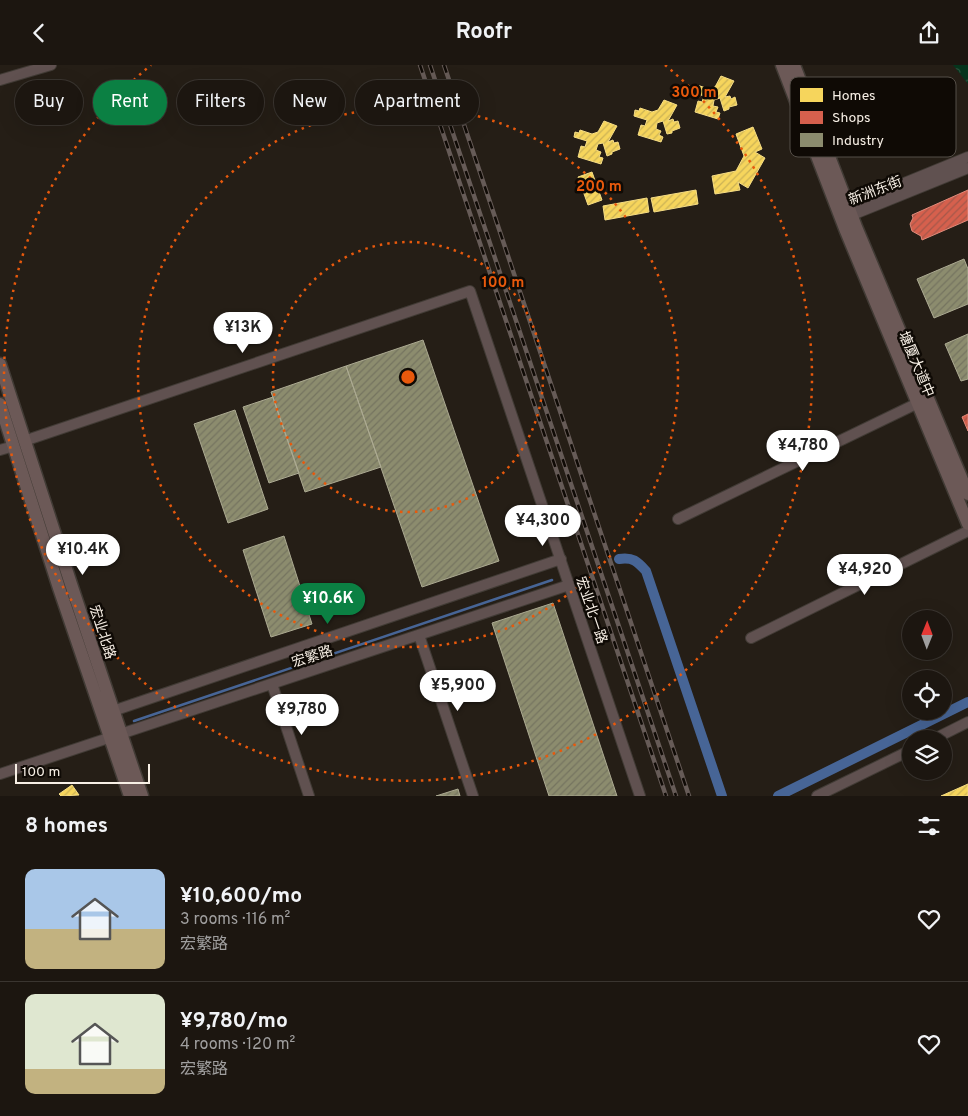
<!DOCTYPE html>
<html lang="en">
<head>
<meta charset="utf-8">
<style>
  body { margin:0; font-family:Overpass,"Noto Sans SC",sans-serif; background:#29231e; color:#f1f3f6; height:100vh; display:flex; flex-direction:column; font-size:19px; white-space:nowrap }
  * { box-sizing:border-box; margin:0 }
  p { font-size:16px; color:#a09f9f }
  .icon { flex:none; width:28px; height:28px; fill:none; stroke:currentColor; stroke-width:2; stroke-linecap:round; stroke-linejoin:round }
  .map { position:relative; height:731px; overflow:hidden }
  .panel { display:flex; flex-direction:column; background:#1c1610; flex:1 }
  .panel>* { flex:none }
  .hud { position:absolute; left:15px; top:15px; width:500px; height:45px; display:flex; gap:10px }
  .needle { width:32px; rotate:1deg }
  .tools { position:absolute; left:902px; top:545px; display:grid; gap:10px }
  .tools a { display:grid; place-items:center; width:50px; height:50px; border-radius:50%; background:#1c1610; box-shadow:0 5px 20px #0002,0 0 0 1px #3a3530; font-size:25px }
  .scale { position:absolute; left:15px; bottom:12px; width:135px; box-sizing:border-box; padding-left:5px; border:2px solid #f7efe5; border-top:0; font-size:14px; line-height:18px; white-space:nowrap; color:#f7efe5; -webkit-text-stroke:4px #0f0a05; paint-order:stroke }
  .price { position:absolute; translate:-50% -42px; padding:0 11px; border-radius:18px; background:#fff; color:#222; font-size:16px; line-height:32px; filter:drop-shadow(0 1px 2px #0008) }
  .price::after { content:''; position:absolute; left:50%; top:30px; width:15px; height:11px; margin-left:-8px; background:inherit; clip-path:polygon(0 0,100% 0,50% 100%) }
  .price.active { background:#0b8043; color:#fff }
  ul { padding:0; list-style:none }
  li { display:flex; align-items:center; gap:15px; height:125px; padding:0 25px }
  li+li { border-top:1px solid #3a3530 }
  li span { display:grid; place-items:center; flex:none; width:140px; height:100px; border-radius:10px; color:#555 }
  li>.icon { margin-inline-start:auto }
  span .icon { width:60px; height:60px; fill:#fffc; stroke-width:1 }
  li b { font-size:21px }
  h2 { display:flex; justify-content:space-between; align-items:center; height:60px; padding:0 25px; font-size:21px }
  .pill { padding:0 18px; border-radius:22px; background:#1c1610; box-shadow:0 5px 20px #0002,0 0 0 1px #3a3530; font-size:18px; line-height:45px }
  .pill.active { background:#0b8043; color:#fff }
  header { display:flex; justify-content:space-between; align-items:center; height:65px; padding:0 25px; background:#1c1610; font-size:22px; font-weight:700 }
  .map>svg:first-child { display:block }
  .forest { fill:url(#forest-crowns) }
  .homes { fill:url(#homes-hatch); stroke:#f6dd85 }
  .shops { fill:url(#shops-hatch); stroke:#e08b7b }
  .industry { fill:url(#industry-hatch); stroke:#acaa92 }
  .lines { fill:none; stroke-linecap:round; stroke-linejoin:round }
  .stream { stroke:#476596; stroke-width:2.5 }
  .canal { stroke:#476596; stroke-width:10 }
  .minor-casing { stroke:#413b35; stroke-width:12 }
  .major-casing { stroke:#413b35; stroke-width:15 }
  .minor { stroke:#605150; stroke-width:10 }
  .major { stroke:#6c5957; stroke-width:12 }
  .rail-casing { stroke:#665b57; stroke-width:4.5 }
  .rail { stroke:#0f0a05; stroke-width:2.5; stroke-dasharray:8; stroke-linecap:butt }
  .ring { fill:none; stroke:#e8590c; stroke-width:2.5; stroke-dasharray:2.5 5 }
  .labels { text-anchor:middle; stroke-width:5; stroke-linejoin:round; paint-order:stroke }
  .street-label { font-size:14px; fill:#f7efe5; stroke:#0f0a05 }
  .key { fill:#0f0a05; stroke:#554f48; stroke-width:1 }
  .key-label { font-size:14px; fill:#f7efe5 }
  .centre { fill:#e8590c; stroke:#0f0a05; stroke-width:2.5 }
  .ring-label { font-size:15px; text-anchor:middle; font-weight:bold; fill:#e8590c; stroke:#0f0a05; stroke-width:5; stroke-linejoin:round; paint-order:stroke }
</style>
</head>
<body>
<header><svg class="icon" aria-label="back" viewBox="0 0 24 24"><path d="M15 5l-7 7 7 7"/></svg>Roofr<svg class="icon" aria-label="share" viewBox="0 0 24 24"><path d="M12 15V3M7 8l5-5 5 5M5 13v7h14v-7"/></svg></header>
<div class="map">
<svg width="968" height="731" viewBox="0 0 968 731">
  <defs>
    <pattern id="forest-crowns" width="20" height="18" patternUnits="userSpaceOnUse" patternTransform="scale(1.25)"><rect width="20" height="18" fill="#05341c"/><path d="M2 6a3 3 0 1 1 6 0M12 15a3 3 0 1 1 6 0" fill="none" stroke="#2a523d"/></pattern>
    <pattern id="homes-hatch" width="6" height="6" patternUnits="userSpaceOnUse" patternTransform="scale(1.25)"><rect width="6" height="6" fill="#f6d55c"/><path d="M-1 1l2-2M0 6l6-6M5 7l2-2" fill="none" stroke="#cbb256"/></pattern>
    <pattern id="shops-hatch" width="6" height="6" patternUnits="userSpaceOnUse" patternTransform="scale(1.25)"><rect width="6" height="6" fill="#d6604d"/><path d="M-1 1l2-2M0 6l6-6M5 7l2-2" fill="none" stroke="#a5584a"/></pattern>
    <pattern id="industry-hatch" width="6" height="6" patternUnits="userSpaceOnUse" patternTransform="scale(1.25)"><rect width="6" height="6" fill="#8c8c6e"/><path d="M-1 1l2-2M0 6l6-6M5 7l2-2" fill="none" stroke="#757460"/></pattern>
  </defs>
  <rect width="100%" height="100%" fill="#251e16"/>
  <path class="forest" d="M953,0H968V19Z"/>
  <path class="homes" d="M721,11L734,16L725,32L730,31L731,34L735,32L737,40L729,42V44L724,46L720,33L714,35L713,41L718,42L716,47L720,48L718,54L695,47L698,36L702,37L704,31L691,27L692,22L696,23L697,20L709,24L715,22Z
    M664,35L677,40L668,56L673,54L674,57L678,56L680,63L672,66V68L667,69L663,56L657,58L656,64L661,66L659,70L663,72L661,77L638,70L641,60L645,61L647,55L634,51L635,45L639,46L640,43L652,47L658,45Z
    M604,56L617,61L608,77L613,75L614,78L618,77L620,84L612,87V89L607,91L603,78L598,79L596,85L601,87L599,92L603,93L601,99L578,92L581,81L585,82L587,76L574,72L575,67L579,68L580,65L592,69L598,67Z
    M753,62L762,84L755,87L765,93L748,123L738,117L740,125L715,129L712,111L736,106L744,91L736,69Z
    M592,107L602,135L588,140L578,112Z
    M696,125L698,139L654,147L651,133Z
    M647,133L649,147L605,155L603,141Z
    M968,719V731H941Z
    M72,720L79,730L61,731L59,729Z"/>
  <path class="shops" d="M968,125V155L922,175L921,171L912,166L910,159L913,153L912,150Z
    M968,349V366L962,352Z"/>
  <path class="industry" d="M964,194L968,204V239L934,253L917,214Z
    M968,269V314L961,316L945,279Z
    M423,275L499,496L422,522L346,301Z
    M346,301L381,402L305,427L271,327Z
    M273,332L299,408L269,418L243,342Z
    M235,345L268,444L228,458L194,359Z
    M284,471L312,559L271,572L243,485Z
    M553,538L617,731H549L492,558Z
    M458,724L460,731H436Z"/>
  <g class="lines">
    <path class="stream" d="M134,656L552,515"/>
    <path class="canal" d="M619,494C633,492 637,496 646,506L722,731
      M778,731L968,637"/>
    <g class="minor-casing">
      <path id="minor" d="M0,15L51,0
        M844,146L848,141L968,92
        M845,150H852L968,103
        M24,376L470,226L640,731
        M0,385L14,381
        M678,454L918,338
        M419,570L473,731
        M751,573L968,466
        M272,619L309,731
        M107,648L561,494
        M934,674L968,657
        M0,709L569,520
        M817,731L911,685"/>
    </g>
    <g class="major-casing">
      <path id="major" d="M782,0L846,166L968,459
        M794,0L856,162L968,429
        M0,299L71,519L142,731
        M0,339L59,523L130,731"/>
    </g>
    <use href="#minor" class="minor"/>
    <use href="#major" class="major"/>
    <g class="rail-casing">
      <path id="rail" d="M420,0L666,731
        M430,0L676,731
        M444,0L689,731"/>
    </g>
    <use href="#rail" class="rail"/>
  </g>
  <g class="ring">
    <circle cx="408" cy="312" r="135"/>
    <circle cx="408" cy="312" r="270"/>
    <path d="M665 0A404 404 0 1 1 151 0"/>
  </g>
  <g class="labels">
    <g class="street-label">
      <text transform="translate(875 125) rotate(-21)" y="5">新洲东街</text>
      <text transform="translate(917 299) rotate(67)" y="5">塘厦大道中</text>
      <text transform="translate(592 545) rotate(71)" y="5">宏业北一路</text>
      <text transform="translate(103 567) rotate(72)" y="5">宏业北路</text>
      <text transform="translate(312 591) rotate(-18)" y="5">宏繁路</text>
    </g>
  </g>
  <rect x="790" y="12" width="166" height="80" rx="8" class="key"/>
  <rect x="800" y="23" width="23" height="14" fill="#f6d55c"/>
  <rect x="800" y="46" width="23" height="13" fill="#d6604d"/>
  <rect x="800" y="68" width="23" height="14" fill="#8c8c6e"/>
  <g class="key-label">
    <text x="832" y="35">Homes</text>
    <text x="832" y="57">Shops</text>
    <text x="832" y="80">Industry</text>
  </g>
  <circle cx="408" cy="312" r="8" class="centre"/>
  <g class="ring-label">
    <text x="694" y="32">300 m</text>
    <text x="599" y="126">200 m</text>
    <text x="503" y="222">100 m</text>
  </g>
</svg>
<div class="tools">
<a><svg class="needle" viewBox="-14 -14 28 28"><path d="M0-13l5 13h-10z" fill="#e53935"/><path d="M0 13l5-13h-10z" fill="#a09f9f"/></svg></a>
<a><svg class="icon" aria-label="locate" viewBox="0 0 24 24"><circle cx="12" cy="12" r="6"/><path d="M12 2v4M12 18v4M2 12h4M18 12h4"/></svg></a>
<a><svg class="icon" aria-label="layers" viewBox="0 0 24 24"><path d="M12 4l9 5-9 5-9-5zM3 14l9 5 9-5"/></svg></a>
</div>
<div class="scale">100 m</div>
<b class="price" style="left:243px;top:289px">¥13K</b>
<b class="price" style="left:803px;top:407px">¥4,780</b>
<b class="price" style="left:543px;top:482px">¥4,300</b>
<b class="price" style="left:83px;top:511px">¥10.4K</b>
<b class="price" style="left:865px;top:531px">¥4,920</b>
<b class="price active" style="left:328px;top:560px">¥10.6K</b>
<b class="price" style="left:458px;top:647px">¥5,900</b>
<b class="price" style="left:302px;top:671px">¥9,780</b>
<div class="hud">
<a class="pill">Buy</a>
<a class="pill active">Rent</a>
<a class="pill">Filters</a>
<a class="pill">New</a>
<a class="pill">Apartment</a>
</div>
</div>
<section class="panel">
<h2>8 homes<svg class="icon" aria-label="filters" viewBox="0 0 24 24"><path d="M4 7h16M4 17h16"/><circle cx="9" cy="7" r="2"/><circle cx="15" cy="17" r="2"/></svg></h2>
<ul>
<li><span style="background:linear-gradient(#a9c7e8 60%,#c2b280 0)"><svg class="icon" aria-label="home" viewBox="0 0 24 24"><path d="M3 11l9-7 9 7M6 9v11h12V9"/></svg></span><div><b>¥10,600/mo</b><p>3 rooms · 116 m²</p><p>宏繁路</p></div><svg class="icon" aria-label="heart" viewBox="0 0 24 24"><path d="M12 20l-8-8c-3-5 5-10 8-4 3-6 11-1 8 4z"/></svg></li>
<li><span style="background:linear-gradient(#dfe7d0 75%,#c2b280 0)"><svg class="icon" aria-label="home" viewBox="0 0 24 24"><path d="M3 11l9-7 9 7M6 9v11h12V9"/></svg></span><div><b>¥9,780/mo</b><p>4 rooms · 120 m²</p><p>宏繁路</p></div><svg class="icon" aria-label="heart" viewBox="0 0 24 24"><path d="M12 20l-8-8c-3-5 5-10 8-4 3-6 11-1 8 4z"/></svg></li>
</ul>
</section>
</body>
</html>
